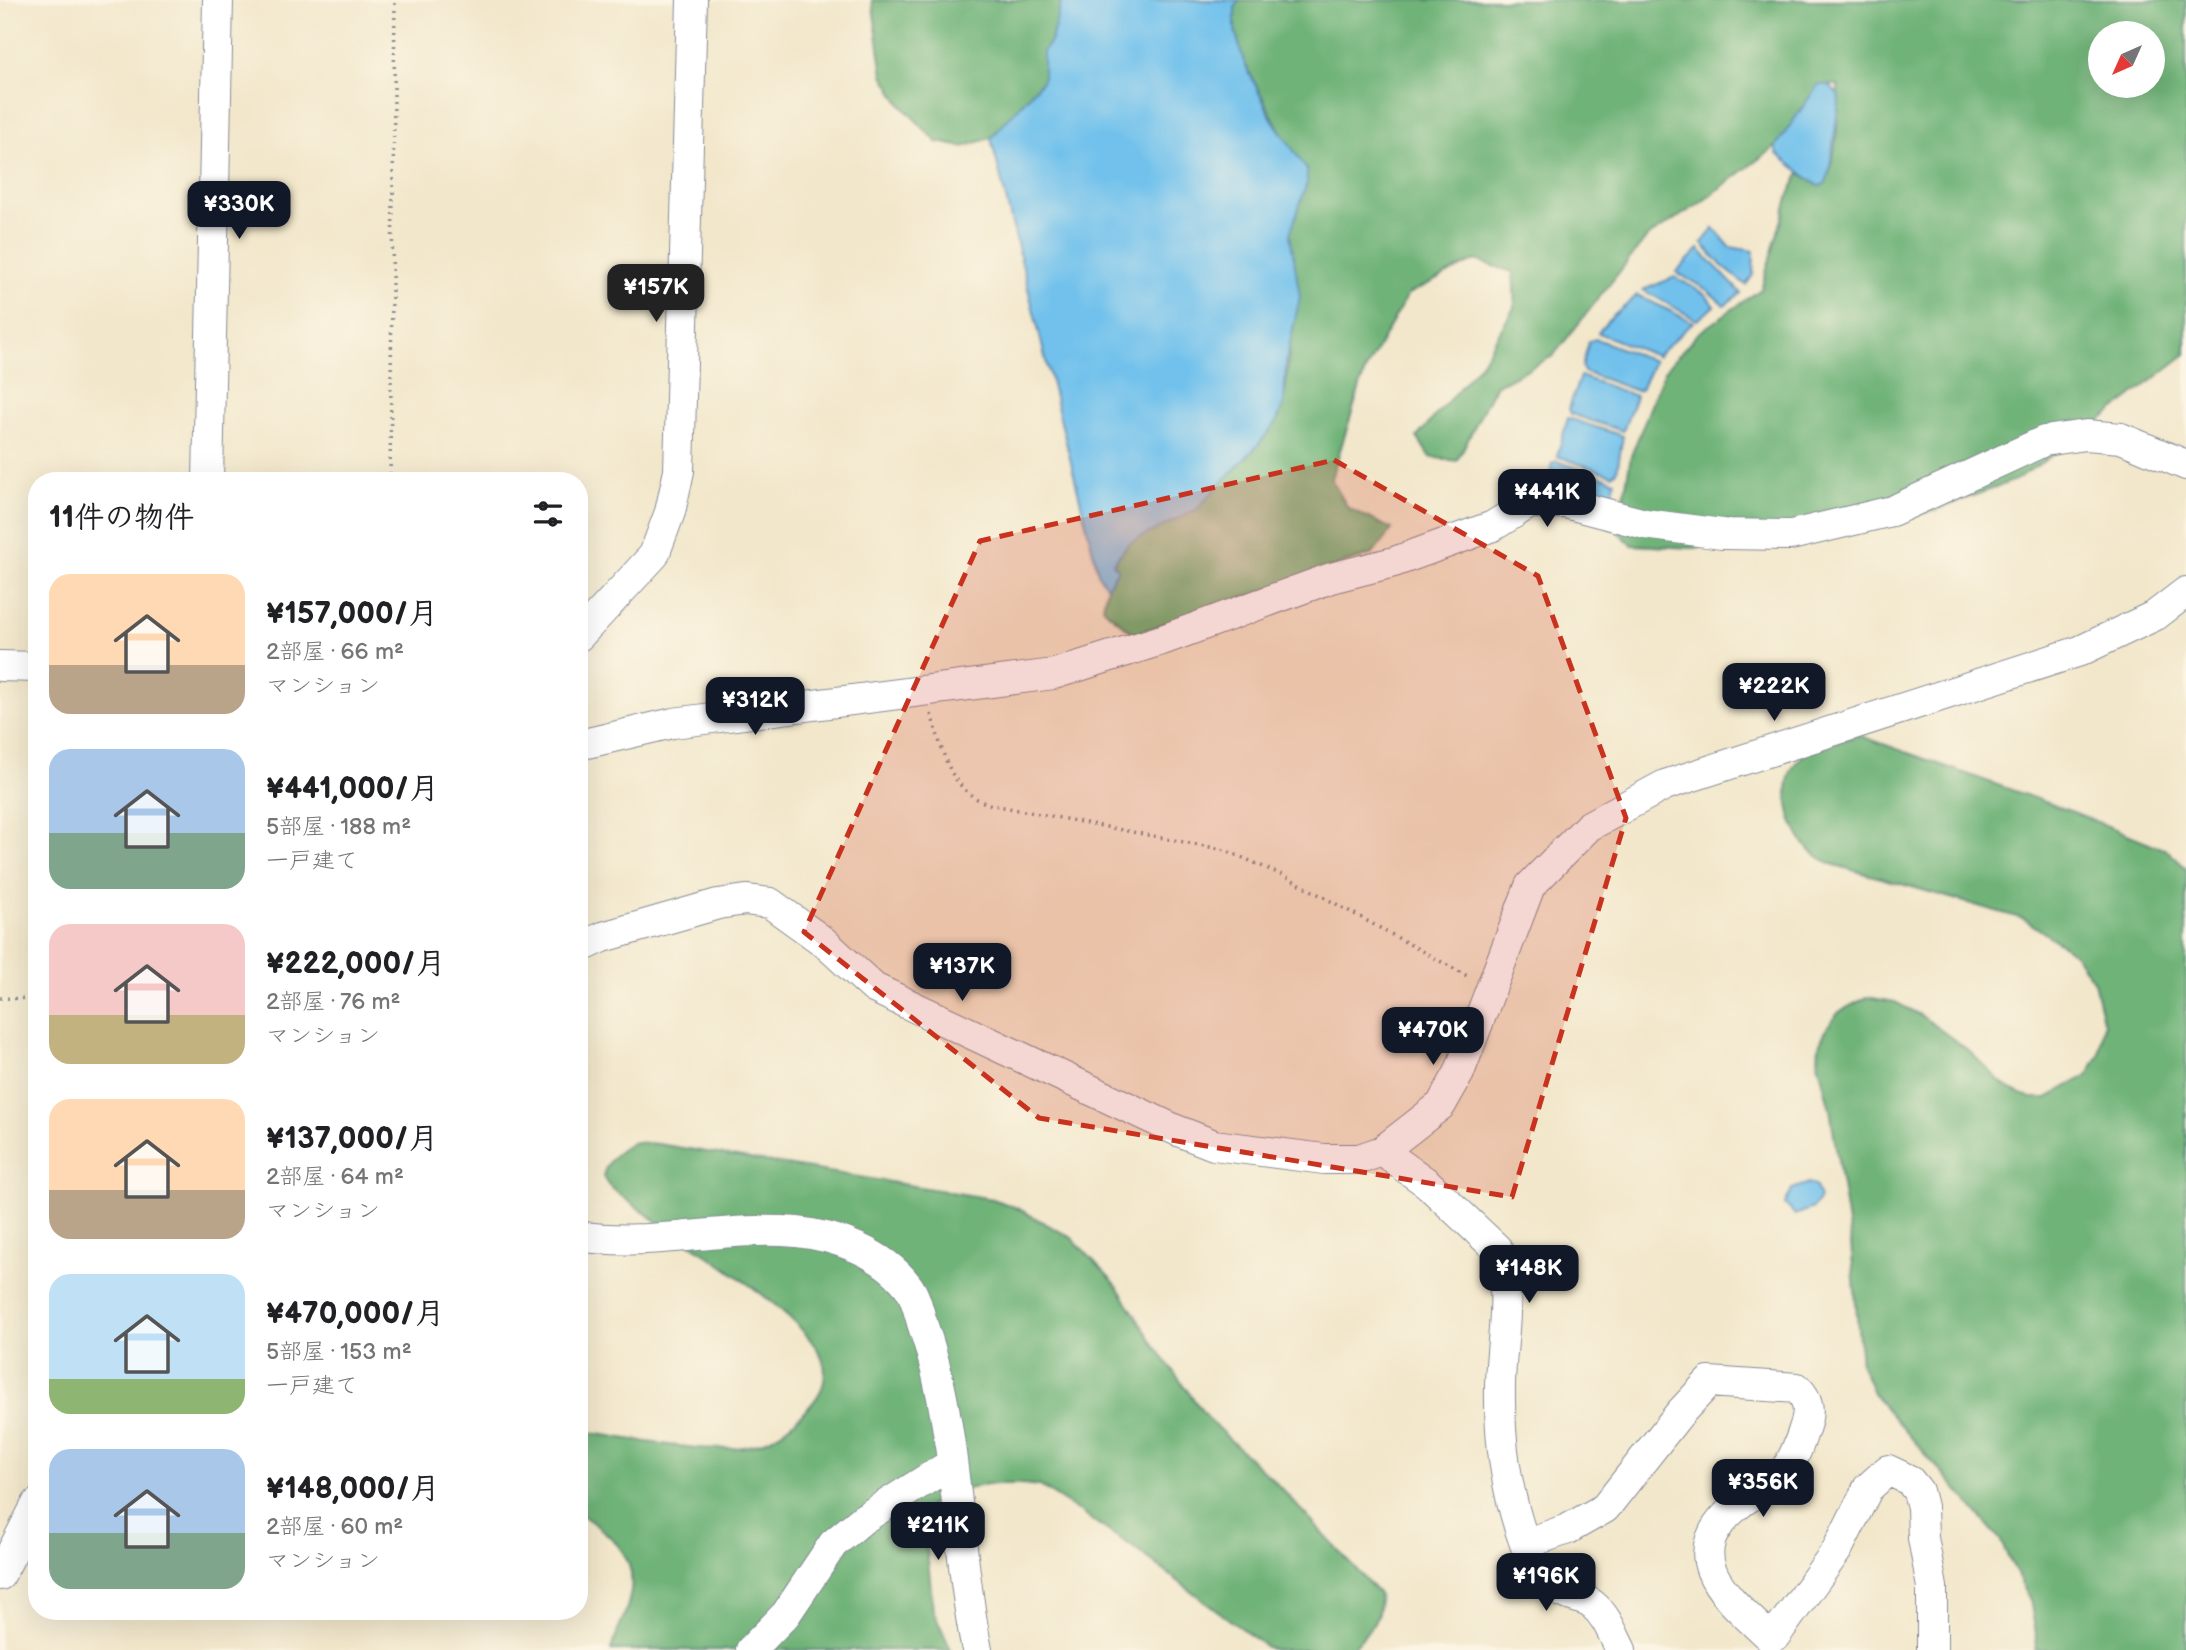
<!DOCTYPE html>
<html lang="ja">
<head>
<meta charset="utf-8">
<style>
  body { margin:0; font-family:"Balsamiq Sans","Klee One",sans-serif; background:#f2f2f2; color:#202124; height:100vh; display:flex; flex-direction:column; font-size:26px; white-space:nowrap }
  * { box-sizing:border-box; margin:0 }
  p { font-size:23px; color:#757577 }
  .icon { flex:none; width:38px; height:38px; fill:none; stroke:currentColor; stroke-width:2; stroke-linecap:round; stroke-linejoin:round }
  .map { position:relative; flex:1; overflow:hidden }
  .drawer { position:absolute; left:28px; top:472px; width:560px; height:1148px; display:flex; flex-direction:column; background:#fff; border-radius:28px; box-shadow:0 7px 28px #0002 }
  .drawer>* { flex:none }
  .needle { width:46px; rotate:225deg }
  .buttons { position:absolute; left:2088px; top:21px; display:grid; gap:14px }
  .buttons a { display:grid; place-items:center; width:77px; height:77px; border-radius:50%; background:#fff; box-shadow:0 7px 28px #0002; font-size:35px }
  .price { position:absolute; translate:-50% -60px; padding:0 16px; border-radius:14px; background:#111827; color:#fff; font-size:23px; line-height:46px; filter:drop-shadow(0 2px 4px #0008) }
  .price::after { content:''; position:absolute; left:50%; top:42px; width:21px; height:16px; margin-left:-10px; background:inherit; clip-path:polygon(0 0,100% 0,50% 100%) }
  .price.current { background:#222; color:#fff }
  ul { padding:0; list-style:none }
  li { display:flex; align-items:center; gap:21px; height:175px; padding:0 21px }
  li span { display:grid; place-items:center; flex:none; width:196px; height:140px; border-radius:21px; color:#555 }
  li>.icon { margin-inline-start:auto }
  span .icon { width:84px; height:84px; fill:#fffc; stroke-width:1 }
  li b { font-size:30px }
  h2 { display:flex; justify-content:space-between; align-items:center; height:84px; padding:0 21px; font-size:30px }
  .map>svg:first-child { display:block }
  .forest { fill:#6fb378; stroke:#45716b; stroke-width:2; fill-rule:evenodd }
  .water { fill:#71c1ec; stroke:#4678a5; stroke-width:2 }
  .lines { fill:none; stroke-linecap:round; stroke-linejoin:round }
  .minor-casing { stroke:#868b94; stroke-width:32 }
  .path { stroke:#868b94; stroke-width:3.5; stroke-dasharray:2 5; stroke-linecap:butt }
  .minor { stroke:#fff; stroke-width:30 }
  .marked { fill:#c8321e; fill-opacity:0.2; stroke:#c8321e; stroke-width:5; stroke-dasharray:14 9; stroke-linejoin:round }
</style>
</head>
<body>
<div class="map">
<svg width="2186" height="1650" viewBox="0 0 2186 1650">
  <rect width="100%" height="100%" fill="#fcf5e5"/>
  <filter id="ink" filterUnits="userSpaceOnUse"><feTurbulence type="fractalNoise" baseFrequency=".0143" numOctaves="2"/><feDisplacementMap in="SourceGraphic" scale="14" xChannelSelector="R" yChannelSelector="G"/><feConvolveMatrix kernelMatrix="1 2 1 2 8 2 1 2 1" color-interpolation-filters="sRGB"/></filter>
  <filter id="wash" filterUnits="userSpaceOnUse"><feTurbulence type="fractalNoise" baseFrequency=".00686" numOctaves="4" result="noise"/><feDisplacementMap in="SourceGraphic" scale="28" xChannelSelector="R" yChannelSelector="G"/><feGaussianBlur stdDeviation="1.57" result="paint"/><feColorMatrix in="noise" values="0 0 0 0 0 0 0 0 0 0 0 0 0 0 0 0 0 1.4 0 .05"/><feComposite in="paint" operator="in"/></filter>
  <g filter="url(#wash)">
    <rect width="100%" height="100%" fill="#f2e7cb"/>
    <path class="forest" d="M872,0H1062L1051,40L1043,52V80L991,138L963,147L937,142L901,105L883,75Z
      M1239,0H2186V354L2074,441L2015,480L1936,510L1784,547L1746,541L1693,548L1632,545L1618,532L1631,456L1665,370L1697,334L1761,289L1790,192L1800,173L1818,186L1825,184C1837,155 1839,115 1838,85H1818L1776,146L1699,204L1647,237L1553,356L1495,386L1457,461L1430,457L1417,437L1482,362L1515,306L1513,272L1475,260L1408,294L1365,371L1331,479L1348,508L1392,529L1373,554L1134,634L1103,608L1107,587L1118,569L1113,564L1129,543L1196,510L1258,445L1276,423L1284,404L1291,334L1286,142L1244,62L1235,30V7ZM2100,33H2152V86H2100Z
      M1858,735L2073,812L2167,850L2186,868V1650H2035L2037,1639L2030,1600L1999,1538L1874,1395L1861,1365L1851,1243L1830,1109L1818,1062L1819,1045L1828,1026L1839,1012L1867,997L1895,1002L1922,1016L1969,1051L2006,1087L2031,1098H2047L2088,1075L2099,1055L2104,1024L2094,982L2074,953L2024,919L1828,863C1821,858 1812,853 1806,846C1787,824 1775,772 1807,753C1822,745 1842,741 1858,735Z
      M634,1142L658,1144L993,1199L1017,1208L1072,1238L1114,1282L1155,1346L1208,1419L1276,1483L1379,1594C1383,1619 1366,1633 1351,1650H1276L1266,1647L1134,1548L1065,1502L1040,1486L1021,1484H987L949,1494L930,1505L924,1521L933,1610L951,1650H611C615,1635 624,1620 628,1604C642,1559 614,1537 579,1513V1435L590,1433C635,1439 719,1458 760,1443C776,1437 791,1426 803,1413C815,1402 825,1389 825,1373C828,1318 650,1224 608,1185L603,1176C608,1158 618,1151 634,1142Z"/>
    <path class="water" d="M1062,0H1239L1235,7V30L1244,62L1272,119L1307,170V183L1290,234L1300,297L1286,362L1284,404L1276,423L1258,445L1196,510L1129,543L1113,563L1118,569L1107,587L1099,576L991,138L1043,80V52L1051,40Z
      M1818,85H1828L1838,94L1839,103L1829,174L1825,184L1818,186L1776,153V146Z
      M1714,228L1730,247L1754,251L1753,275L1746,285L1722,266L1702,243Z
      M1699,249L1741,293L1724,305L1707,290L1676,272Z
      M1675,277L1705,294L1715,306L1697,320L1643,290Z
      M1637,295L1693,322L1657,356L1598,333C1609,316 1624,309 1637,295Z
      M1596,339L1654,361L1641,389L1637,391L1584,372L1582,367L1589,341Z
      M1580,376L1636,396L1623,431L1571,414L1569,409Z
      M1568,418L1623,436L1617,471L1612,475L1557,456Z
      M1556,461L1615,481L1610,507L1548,485L1552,464Z
      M1809,1183L1816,1187L1820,1198L1813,1208L1795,1215L1785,1204L1792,1189Z"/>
  </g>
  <g filter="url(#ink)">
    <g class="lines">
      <g class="minor-casing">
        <path id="minor" d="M208,481L218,0
          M579,636L654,555L670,512L679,471L692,0
          M0,666L37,667
          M579,745L673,723L1054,674L1165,639L1331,578L1394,562L1493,526L1530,503H1565L1645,524L1722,534L1791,535L1892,511L2044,441L2086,435L2121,438L2186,465
          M579,948L603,937L718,904L746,900L770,903L824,942L874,988L1176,1130L1214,1145L1324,1159H1359L1382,1151L1441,1105L1459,1073L1530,886L1589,826L1665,785L2080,651L2156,615L2186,592
          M1382,1151L1427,1183L1497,1249C1514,1292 1500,1343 1500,1387C1499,1440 1507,1495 1525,1544C1534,1567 1545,1586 1569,1595C1577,1598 1586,1599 1593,1605C1607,1616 1613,1635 1621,1650
          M579,1236C651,1248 725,1225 797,1232C837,1236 883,1253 908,1286C916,1296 919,1314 923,1326C959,1429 955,1543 977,1650
          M1525,1544L1568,1529L1605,1508L1680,1413L1709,1382L1797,1388C1809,1400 1810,1410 1805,1426C1800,1441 1795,1458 1785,1470C1772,1486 1754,1492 1738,1505C1674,1557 1727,1597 1769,1637L1775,1636L1837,1550L1868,1488L1888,1470L1909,1480L1918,1491L1922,1507L1923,1538L1932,1587V1650
          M0,1575L37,1504
          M751,1650L786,1614L833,1544L863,1519L951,1464"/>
      </g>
      <path class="path" d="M390,481L395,0
        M931,714C944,752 947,788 988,804L1225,850L1289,878L1469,977
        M0,998L37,999"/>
      <use href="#minor" class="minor"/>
    </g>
  </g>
  <path class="marked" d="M1334,460L1538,576L1626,818L1512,1197L1039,1118L804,932L980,541Z"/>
</svg>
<div class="buttons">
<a><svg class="needle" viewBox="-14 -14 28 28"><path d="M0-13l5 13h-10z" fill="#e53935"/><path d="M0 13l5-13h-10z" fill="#757577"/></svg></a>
</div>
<b class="price" style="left:239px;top:241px">¥330K</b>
<b class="price current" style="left:656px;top:324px">¥157K</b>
<b class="price" style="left:1547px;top:529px">¥441K</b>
<b class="price" style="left:1774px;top:723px">¥222K</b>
<b class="price" style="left:755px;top:737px">¥312K</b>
<b class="price" style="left:962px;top:1003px">¥137K</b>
<b class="price" style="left:1433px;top:1067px">¥470K</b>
<b class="price" style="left:1529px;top:1305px">¥148K</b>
<b class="price" style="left:1763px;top:1519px">¥356K</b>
<b class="price" style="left:938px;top:1562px">¥211K</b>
<b class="price" style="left:1546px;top:1613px">¥196K</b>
<section class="drawer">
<h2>11件の物件<svg class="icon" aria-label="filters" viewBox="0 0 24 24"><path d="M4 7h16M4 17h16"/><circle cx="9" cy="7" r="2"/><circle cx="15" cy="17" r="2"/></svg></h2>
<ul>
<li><span style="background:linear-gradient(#ffd9b3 65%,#b9a48a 0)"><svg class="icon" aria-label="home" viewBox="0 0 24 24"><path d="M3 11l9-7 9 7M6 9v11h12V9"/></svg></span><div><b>¥157,000/月</b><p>2部屋 · 66 m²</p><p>マンション</p></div></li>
<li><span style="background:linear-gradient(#a9c7e8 60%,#7fa58c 0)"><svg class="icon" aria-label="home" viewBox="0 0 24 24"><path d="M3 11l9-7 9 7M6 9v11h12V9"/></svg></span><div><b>¥441,000/月</b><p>5部屋 · 188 m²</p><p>一戸建て</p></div></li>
<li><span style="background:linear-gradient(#f6c9c9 65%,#c2b280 0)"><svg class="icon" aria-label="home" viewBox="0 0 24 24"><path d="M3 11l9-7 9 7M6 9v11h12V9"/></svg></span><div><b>¥222,000/月</b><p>2部屋 · 76 m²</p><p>マンション</p></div></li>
<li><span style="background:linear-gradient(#ffd9b3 65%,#b9a48a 0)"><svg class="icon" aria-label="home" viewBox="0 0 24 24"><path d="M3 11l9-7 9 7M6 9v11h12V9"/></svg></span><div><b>¥137,000/月</b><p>2部屋 · 64 m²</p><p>マンション</p></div></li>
<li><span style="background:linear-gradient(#bfe0f5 75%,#8fb573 0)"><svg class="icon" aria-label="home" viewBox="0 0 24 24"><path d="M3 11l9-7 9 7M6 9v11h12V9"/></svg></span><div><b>¥470,000/月</b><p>5部屋 · 153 m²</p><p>一戸建て</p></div></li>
<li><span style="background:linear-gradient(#a9c7e8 60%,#7fa58c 0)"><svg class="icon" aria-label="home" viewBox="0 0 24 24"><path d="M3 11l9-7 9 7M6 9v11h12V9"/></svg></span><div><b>¥148,000/月</b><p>2部屋 · 60 m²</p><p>マンション</p></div></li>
</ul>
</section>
</div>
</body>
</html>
